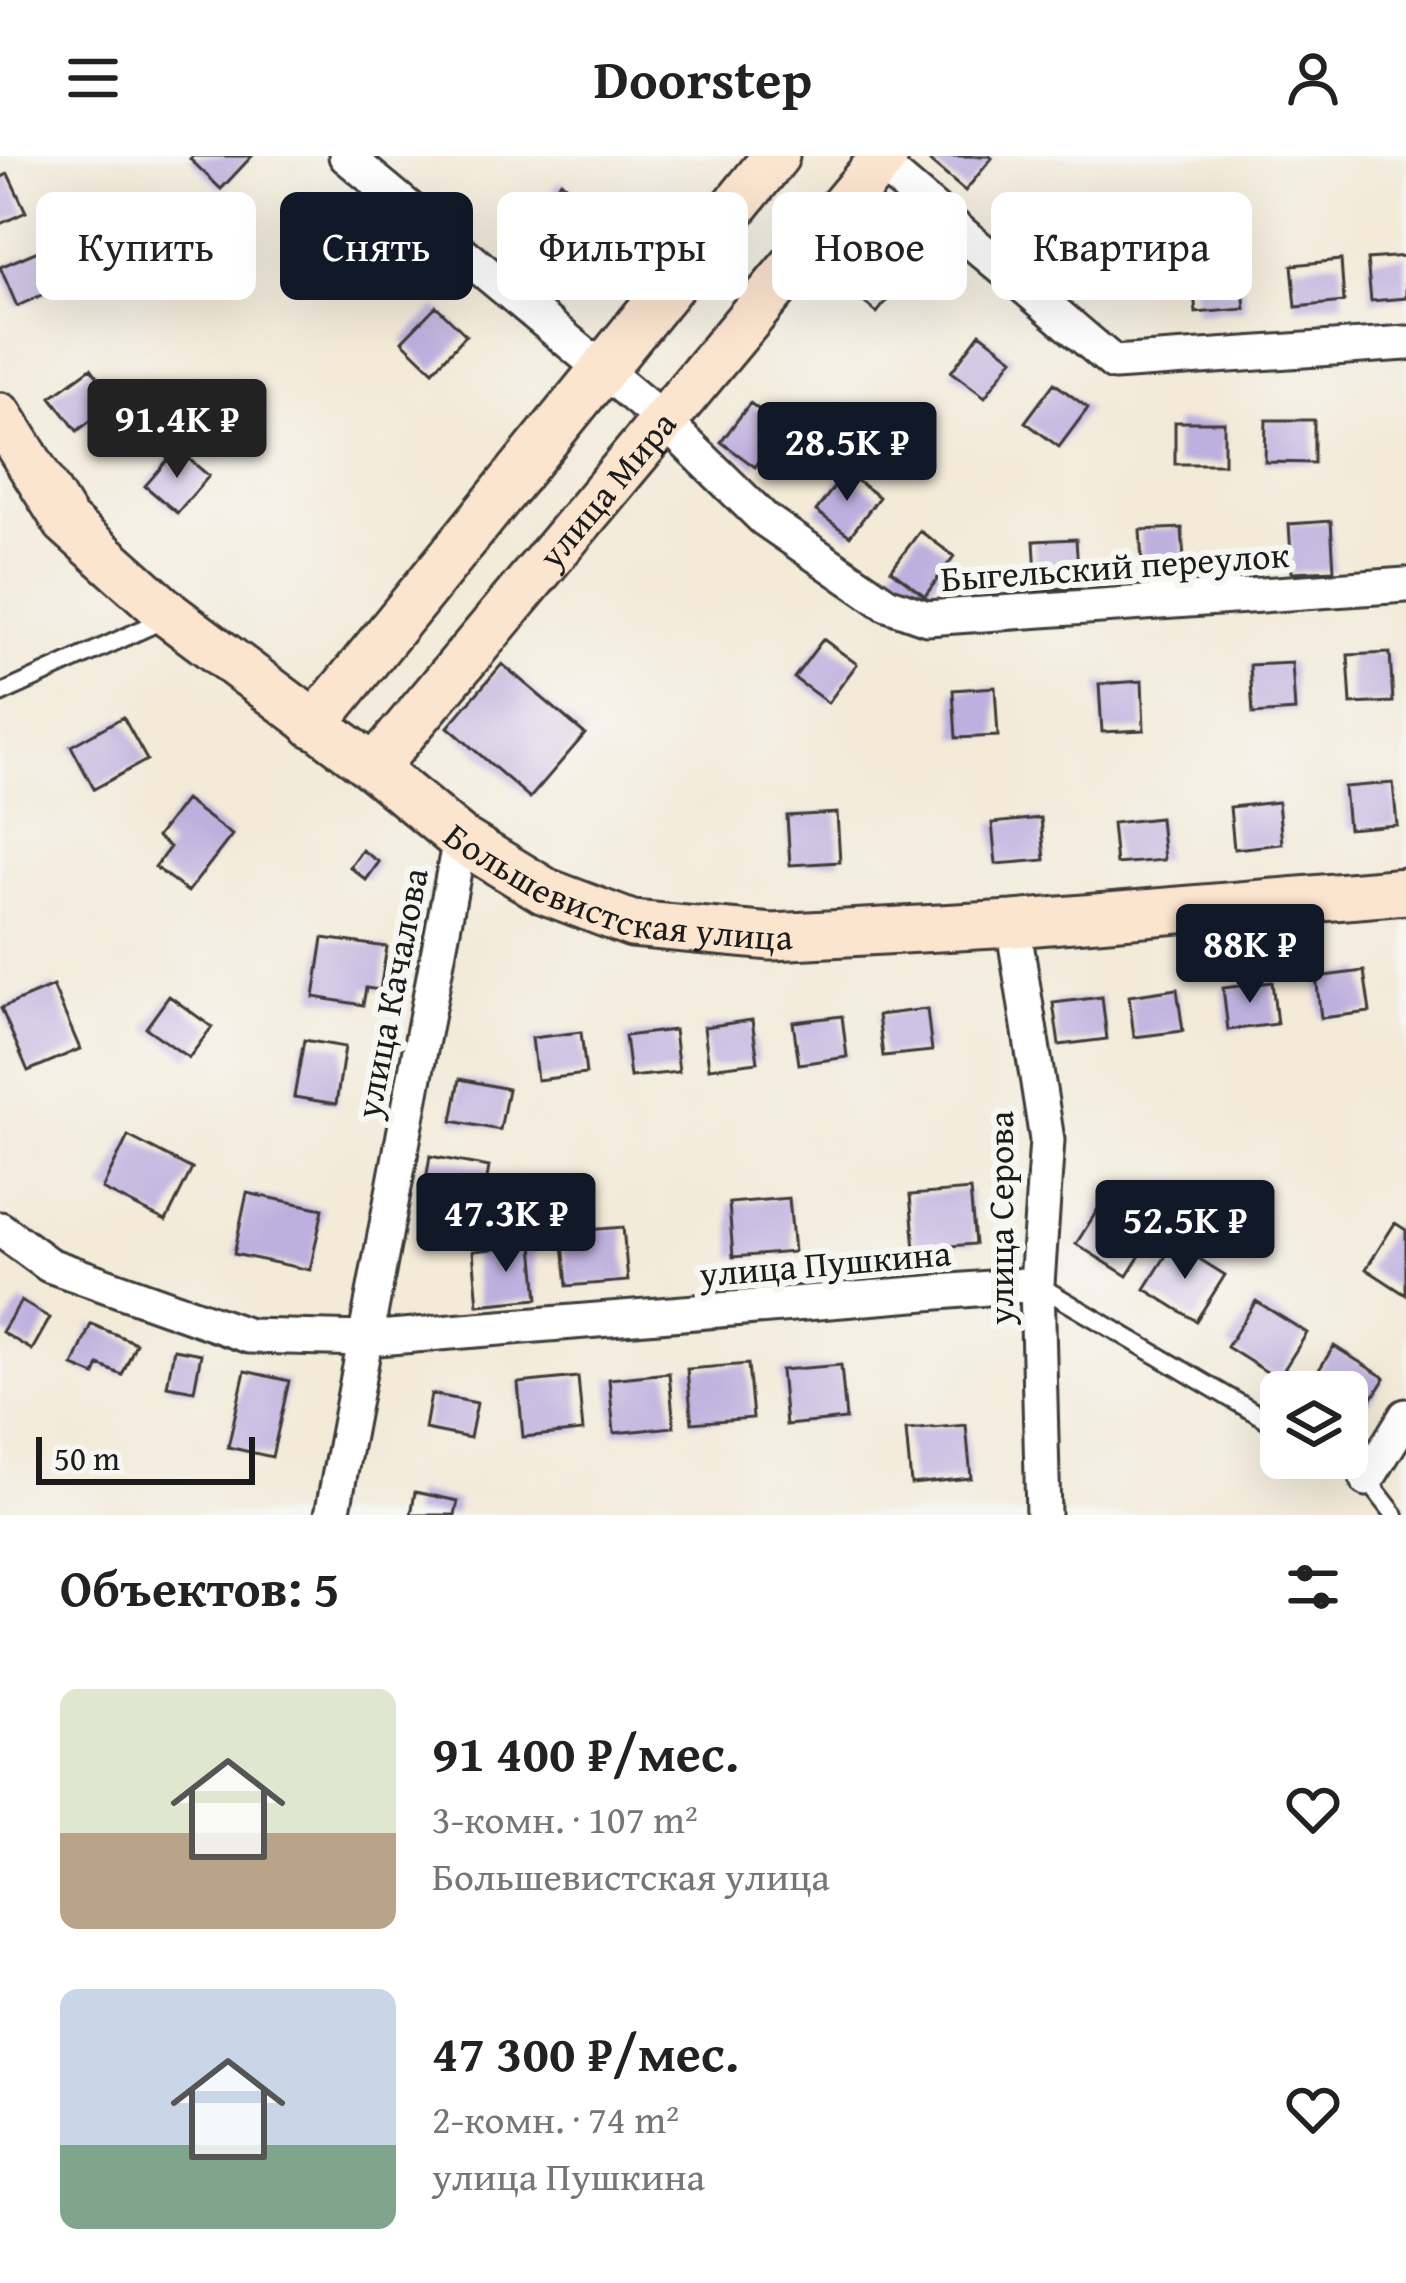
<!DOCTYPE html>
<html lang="ru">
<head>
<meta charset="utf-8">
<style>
  body { margin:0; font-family:"Gentium Book Plus",serif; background:#f6f6f6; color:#222; height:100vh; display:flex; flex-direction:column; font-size:45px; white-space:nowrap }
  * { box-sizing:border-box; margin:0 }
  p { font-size:39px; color:#767676 }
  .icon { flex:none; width:66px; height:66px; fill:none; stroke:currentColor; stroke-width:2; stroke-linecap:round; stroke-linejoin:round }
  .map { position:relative; height:1359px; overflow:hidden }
  .side { display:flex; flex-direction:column; background:#fff; flex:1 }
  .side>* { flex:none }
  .banner { position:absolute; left:36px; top:36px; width:1335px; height:108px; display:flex; gap:24px }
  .buttons { position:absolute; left:1260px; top:1215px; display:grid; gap:24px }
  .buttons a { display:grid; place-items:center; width:108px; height:108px; border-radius:18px; background:#fff; box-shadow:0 12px 48px #0002; font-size:60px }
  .scale { position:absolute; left:36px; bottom:30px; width:219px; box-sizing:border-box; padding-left:12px; border:6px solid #1c1c1c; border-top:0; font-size:33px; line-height:42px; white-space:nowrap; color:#1c1c1c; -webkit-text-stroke:9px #f6f6f2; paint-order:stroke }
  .price { position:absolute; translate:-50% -102px; padding:0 27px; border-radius:12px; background:#111827; color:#fff; font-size:39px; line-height:78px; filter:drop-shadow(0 3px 6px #0008) }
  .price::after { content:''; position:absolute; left:50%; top:72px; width:36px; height:27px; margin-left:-18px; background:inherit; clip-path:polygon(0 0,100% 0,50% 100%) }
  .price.on { background:#222; color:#fff }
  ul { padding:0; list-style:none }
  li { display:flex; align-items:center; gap:36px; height:300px; padding:0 60px }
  li span { display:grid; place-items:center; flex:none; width:336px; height:240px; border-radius:18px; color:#555 }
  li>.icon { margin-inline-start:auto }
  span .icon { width:144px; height:144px; fill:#fffc; stroke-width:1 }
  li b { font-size:51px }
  h2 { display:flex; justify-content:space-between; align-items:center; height:144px; padding:0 60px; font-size:51px }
  .tag { padding:0 42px; border-radius:18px; background:#fff; box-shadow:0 12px 48px #0002; font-size:42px; line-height:108px }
  .tag.on { background:#111827; color:#fff }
  header { display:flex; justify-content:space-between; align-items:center; height:156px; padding:0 60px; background:#fff; font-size:54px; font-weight:800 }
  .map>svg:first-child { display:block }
  .building { fill:#beb0de }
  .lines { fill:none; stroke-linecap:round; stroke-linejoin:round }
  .lane-casing { stroke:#3c3b38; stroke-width:22 }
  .street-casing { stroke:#3c3b38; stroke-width:39 }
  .secondary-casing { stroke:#3c3b38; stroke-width:51 }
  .lane { stroke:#fff; stroke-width:16 }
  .street { stroke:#fff; stroke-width:33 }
  .secondary { stroke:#fce5cf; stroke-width:45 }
  .labels { text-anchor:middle; stroke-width:12; stroke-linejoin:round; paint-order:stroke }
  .street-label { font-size:36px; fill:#1c1c1c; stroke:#f6f6f2 }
</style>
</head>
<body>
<header><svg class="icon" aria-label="menu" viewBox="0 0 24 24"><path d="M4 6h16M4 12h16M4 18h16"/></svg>Doorstep<svg class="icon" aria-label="person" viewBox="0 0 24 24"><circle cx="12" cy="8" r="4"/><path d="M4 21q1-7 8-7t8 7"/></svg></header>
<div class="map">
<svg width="1406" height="1359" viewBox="0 0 1406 1359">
  <rect width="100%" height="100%" fill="#f6f6f2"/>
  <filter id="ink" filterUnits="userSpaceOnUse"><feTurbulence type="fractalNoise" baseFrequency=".00833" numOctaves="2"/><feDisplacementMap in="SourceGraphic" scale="24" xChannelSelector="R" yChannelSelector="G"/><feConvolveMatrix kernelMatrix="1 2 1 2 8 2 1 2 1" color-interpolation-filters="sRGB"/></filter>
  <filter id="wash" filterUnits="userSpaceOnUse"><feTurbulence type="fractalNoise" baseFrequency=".004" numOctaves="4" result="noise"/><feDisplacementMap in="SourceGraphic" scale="48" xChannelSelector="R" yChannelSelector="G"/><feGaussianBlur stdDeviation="2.7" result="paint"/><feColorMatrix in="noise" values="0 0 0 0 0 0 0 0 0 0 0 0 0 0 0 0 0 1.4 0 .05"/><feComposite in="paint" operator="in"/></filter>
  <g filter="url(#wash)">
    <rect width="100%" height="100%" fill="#f3ead8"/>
    <g id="blocks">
      <path class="building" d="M193,0H252L221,33L190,3Z
        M930,0H989L992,2L965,35L927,3Z
        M8,18L26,56L0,68V22Z
        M561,25L592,53L559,89L528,61Z
        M324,42L354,71L320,106L290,78Z
        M1062,62L1101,91L1076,125L1037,96Z
        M45,92L62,130L17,150L0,111Z
        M874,92L908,118L877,157L844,130Z
        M1406,100V142L1371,145L1367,103Z
        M1341,104L1344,146L1296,151L1292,109Z
        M1241,111L1245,153L1196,157L1192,116Z
        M436,150L466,179L433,215L402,185Z
        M980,177L1013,202L985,241L951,216Z
        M91,212L116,246L77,275L51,241Z
        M1054,227L1088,252L1059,291L1025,266Z
        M750,247L784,272L755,311L721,286Z
        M1266,264H1314V307L1265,306Z
        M1175,266H1224V308H1175Z
        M177,293L209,320L177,357L145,330Z
        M845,316L879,341L850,380L816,355Z
        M1331,365L1334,414L1292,416L1289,368Z
        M1182,372L1185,421L1143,423L1140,374Z
        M920,375L954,400L925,440L891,414Z
        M1076,383L1079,431L1037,434L1034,385Z
        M823,483L857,508L828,547L794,522Z
        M1390,497L1393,546L1351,548L1348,499Z
        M1292,507L1295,555L1253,558L1250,509Z
        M502,508L585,578L530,642L448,571Z
        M1142,525L1144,574L1102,576L1099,528Z
        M995,531L998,580L956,582L953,534Z
        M123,561L147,604L94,633L71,590Z
        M1393,627L1397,669L1348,673L1344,631Z
        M185,644L232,679L188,736L155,711L170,691L157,681Z
        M1278,646L1282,688L1234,693L1230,651Z
        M837,657L840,706L790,709L787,660Z
        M1041,662L1045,704L996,708L992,667Z
        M1160,662L1164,704L1116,708L1112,667Z
        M362,694L379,706L366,724L350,711Z
        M323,782L387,791L380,834L366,832L363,849L314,841Z
        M1364,815L1370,856L1321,862L1316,821Z
        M1272,826L1277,868L1228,874L1223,832Z
        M53,830L80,893L28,915L1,852Z
        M1177,833L1183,875L1134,881L1129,840Z
        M169,840L212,871L189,902L146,872Z
        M1102,841L1107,883L1059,889L1053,847Z
        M927,853L932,895L883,900L878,859Z
        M842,860L847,901L799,908L793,866Z
        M752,864L758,906L709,912L704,871Z
        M674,874L679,916L630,921L625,880Z
        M581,876L586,918L537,924L532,882Z
        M304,884L345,891L336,948L294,941Z
        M460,923L508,933L500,974L452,965Z
        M128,980L192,1013L166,1065L102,1033Z
        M430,1000L489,1011L480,1064L421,1054Z
        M970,1034L975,1088L915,1093L910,1039Z
        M247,1037L323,1053L310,1114L234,1098Z
        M789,1042L794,1096L733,1101L729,1047Z
        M1105,1042L1156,1074L1127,1120L1076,1088Z
        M1395,1067L1406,1074V1139L1366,1113Z
        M623,1071L628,1125L567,1130L562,1076Z
        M1174,1087L1225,1119L1196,1165L1145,1133Z
        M533,1089L538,1143L478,1149L473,1095Z
        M21,1145L50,1162L32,1194L2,1176Z
        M1256,1145L1307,1177L1278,1223L1227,1191Z
        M91,1168L136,1187L122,1219L99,1209L95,1219L73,1210Z
        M1334,1190L1385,1222L1356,1268L1347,1262V1236H1305Z
        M174,1193L201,1198L194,1235L167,1230Z
        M748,1208L753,1262L692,1267L687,1213Z
        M841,1209L846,1263L786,1269L781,1214Z
        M245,1215L289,1225L272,1301L228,1291Z
        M669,1217L674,1271L614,1277L609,1223Z
        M578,1221L583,1275L523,1281L518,1227Z
        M431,1238L477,1247L470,1282L425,1273Z
        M966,1269L971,1322L911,1328L906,1274Z
        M415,1336L458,1345L455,1359H411Z"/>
    </g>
  </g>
  <g filter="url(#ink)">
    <use href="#blocks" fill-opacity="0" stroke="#3c3b38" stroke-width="3"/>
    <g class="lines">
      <g class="lane-casing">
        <path id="lane" d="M0,538L165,463
          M1038,1129L1281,1272
          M1331,1302L1367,1323L1395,1359"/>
      </g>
      <g class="street-casing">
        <path id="street" d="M346,0L663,264L764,363L887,448L927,462L1406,429
          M879,7L1114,207L1406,187
          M1013,768L1047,984L1037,1128L1043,1359
          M0,1073L49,1109L249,1180L366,1183L1037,1128
          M1367,1323L1406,1260
          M332,1359L460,683"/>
      </g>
      <g class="secondary-casing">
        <g id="secondary">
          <path id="s1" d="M0,260L66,366L171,460L374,612L460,683L545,735L632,768L772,781L1013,768L1406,735"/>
          <path d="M314,569L776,0"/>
          <path id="s2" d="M374,612L885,0"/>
        </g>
      </g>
      <use href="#lane" class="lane"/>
      <use href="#street" class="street"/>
      <use href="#secondary" class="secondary"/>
    </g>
  </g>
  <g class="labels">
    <g class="street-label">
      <text dy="13" stroke="none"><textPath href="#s2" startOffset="363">улица Мира</textPath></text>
      <text transform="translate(1115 410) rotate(-4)" y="13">Быгельский переулок</text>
      <text dy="13" stroke="none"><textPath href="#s1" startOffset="801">Большевистская улица</textPath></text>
      <text transform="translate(391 837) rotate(-79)" y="13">улица Качалова</text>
      <text transform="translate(1000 1062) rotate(-90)" y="13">улица Серова</text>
      <text transform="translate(825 1107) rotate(-5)" y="13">улица Пушкина</text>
    </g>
  </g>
</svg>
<div class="buttons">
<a><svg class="icon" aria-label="layers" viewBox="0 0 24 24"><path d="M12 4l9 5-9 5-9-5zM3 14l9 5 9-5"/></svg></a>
</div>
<div class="scale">50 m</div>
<b class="price on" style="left:177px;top:325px">91.4K ₽</b>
<b class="price" style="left:847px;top:348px">28.5K ₽</b>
<b class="price" style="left:1250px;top:850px">88K ₽</b>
<b class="price" style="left:506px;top:1119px">47.3K ₽</b>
<b class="price" style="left:1185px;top:1126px">52.5K ₽</b>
<div class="banner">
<a class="tag">Купить</a>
<a class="tag on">Снять</a>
<a class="tag">Фильтры</a>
<a class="tag">Новое</a>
<a class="tag">Квартира</a>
</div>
</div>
<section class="side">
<h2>Объектов: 5<svg class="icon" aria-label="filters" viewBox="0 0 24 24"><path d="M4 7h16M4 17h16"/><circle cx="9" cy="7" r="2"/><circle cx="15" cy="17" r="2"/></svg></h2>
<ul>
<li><span style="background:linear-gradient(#dfe7d0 60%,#b9a48a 0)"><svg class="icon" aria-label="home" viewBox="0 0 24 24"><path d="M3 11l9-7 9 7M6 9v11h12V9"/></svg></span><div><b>91 400 ₽/мес.</b><p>3-комн. · 107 m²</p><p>Большевистская улица</p></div><svg class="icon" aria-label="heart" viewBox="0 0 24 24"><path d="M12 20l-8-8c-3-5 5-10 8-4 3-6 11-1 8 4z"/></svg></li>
<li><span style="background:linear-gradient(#c9d6e8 65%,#7fa58c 0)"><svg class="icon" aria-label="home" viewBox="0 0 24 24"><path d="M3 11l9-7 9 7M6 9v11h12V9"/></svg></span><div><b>47 300 ₽/мес.</b><p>2-комн. · 74 m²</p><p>улица Пушкина</p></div><svg class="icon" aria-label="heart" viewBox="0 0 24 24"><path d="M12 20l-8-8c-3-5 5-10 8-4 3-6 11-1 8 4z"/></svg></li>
</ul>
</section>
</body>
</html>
